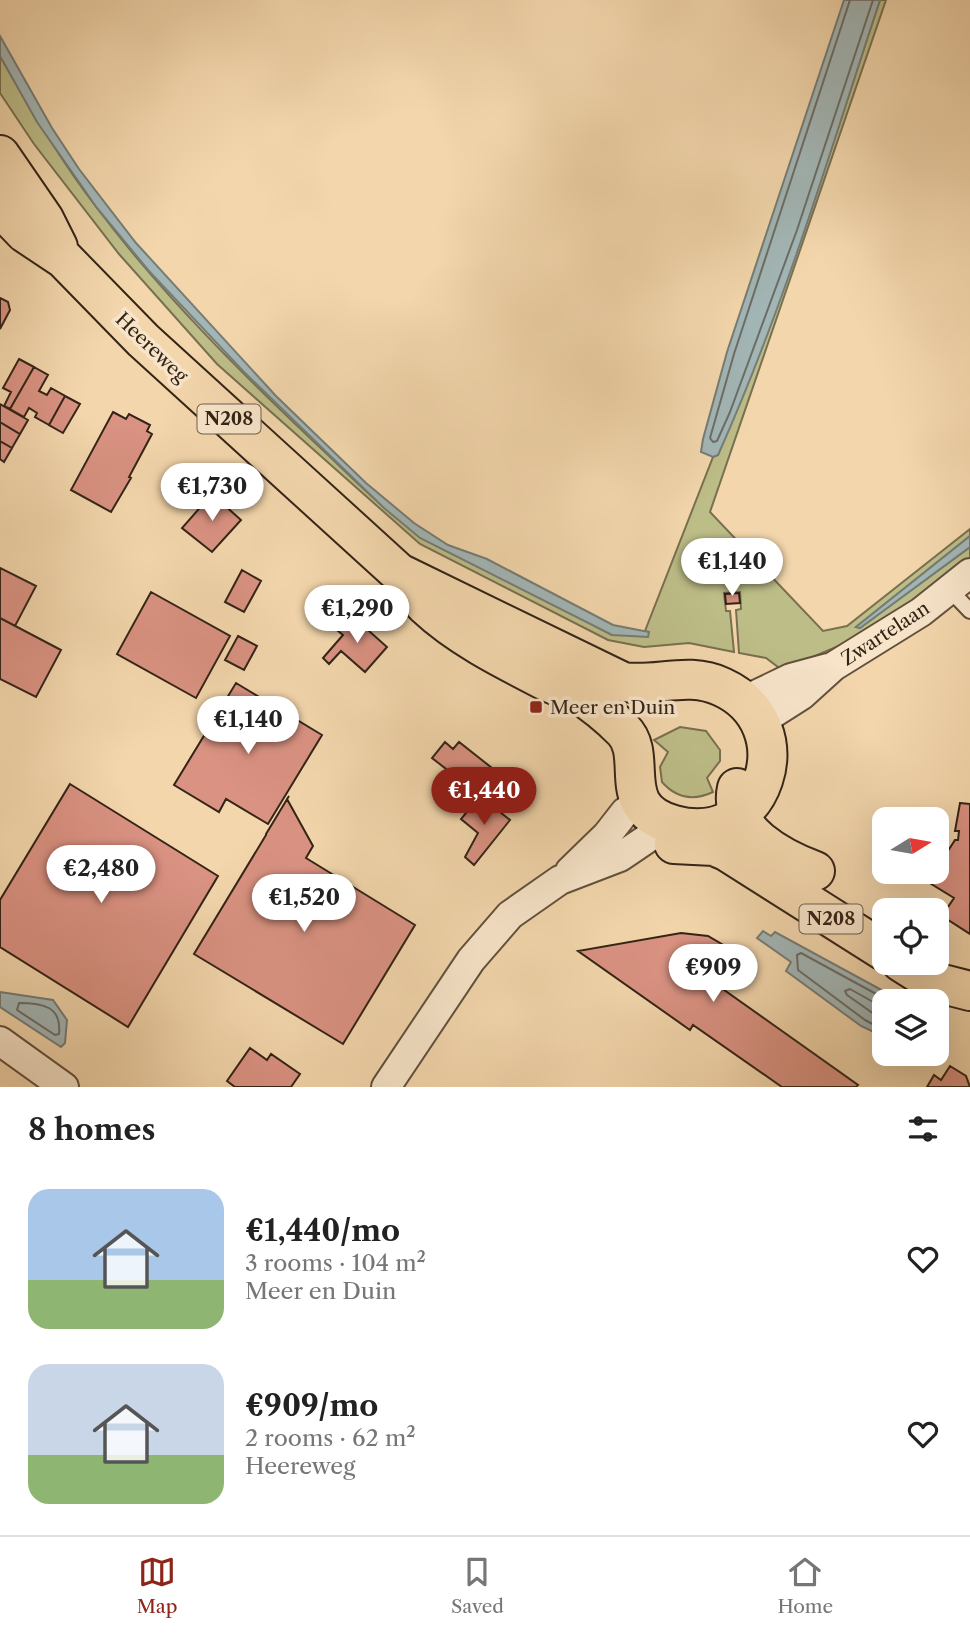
<!DOCTYPE html>
<html lang="en">
<head>
<meta charset="utf-8">
<style>
  body { margin:0; font-family:"Libre Caslon Text",serif; background:#f6f6f6; color:#222; height:100vh; display:flex; flex-direction:column; font-size:26px; white-space:nowrap }
  * { box-sizing:border-box; margin:0 }
  p { font-size:23px; color:#767676 }
  .icon { flex:none; width:38px; height:38px; fill:none; stroke:currentColor; stroke-width:2; stroke-linecap:round; stroke-linejoin:round }
  .map { position:relative; height:1087px; overflow:hidden }
  .side { display:flex; flex-direction:column; background:#fff; flex:1 }
  .side>* { flex:none }
  .needle { width:46px; rotate:79deg }
  .fabs { position:absolute; left:872px; top:807px; display:grid; gap:14px }
  .fabs a { display:grid; place-items:center; width:77px; height:77px; border-radius:14px; background:#fff; box-shadow:0 7px 28px #0002; font-size:35px }
  .price { position:absolute; translate:-50% -60px; padding:0 16px; border-radius:24px; background:#fff; color:#222; font-size:23px; line-height:46px; filter:drop-shadow(0 2px 4px #0008) }
  .price::after { content:''; position:absolute; left:50%; top:42px; width:21px; height:16px; margin-left:-10px; background:inherit; clip-path:polygon(0 0,100% 0,50% 100%) }
  .price.on { background:#8f2418; color:#fff }
  ul { padding:0; list-style:none }
  li { display:flex; align-items:center; gap:21px; height:175px; padding:0 28px }
  li span { display:grid; place-items:center; flex:none; width:196px; height:140px; border-radius:21px; color:#555 }
  li>.icon { margin-inline-start:auto }
  span .icon { width:84px; height:84px; fill:#fffc; stroke-width:1 }
  li b { font-size:30px }
  h2 { display:flex; justify-content:space-between; align-items:center; height:84px; padding:0 28px; font-size:30px }
  .dock { display:flex; justify-content:space-around; align-items:center; height:98px; border-top:2px solid #e0e0e0; background:#fff; font-size:19px; color:#767676 }
  .dock a { display:grid; justify-items:center; gap:4px }
  .dock .on { color:#8f2418 }
  .map>svg:first-child { display:block }
  .green { fill:#bdbd88; stroke:#787050; stroke-width:2 }
  .water { fill:#a2b6b6; stroke:#767c76; stroke-width:2 }
  .lines { fill:none; stroke-linecap:round; stroke-linejoin:round }
  .shore { stroke:#6a6d66; stroke-width:2 }
  .building { fill:#da9282; stroke:#332417; stroke-width:2 }
  .service-casing { stroke:#63503c; stroke-width:18 }
  .minor-casing { stroke:#63503c; stroke-width:32 }
  .primary-casing { stroke:#332417; stroke-width:42 }
  .service { stroke:#f7e4c9; stroke-width:14 }
  .minor { stroke:#f7e4c9; stroke-width:28 }
  .primary { stroke:#f3d6ac; stroke-width:38 }
  .poi-dot { fill:#8f2418; stroke:#f7e4c9; stroke-width:2.5 }
  .labels { text-anchor:middle; stroke-width:7; stroke-linejoin:round; paint-order:stroke }
  .shield { fill:#f7e4c9; stroke:#6e5e4c; stroke-width:2 }
  .shield-label { font-size:18px; font-weight:bold; fill:#332417 }
  .street-label { font-size:19px; fill:#332417; stroke:#f7e4c9 }
  .poi-label { font-size:19px; fill:#332417; stroke:#f7e4c9; text-anchor:start }
</style>
</head>
<body>
<div class="map">
<svg width="970" height="1087" viewBox="0 0 970 1087">
  <rect width="100%" height="100%" fill="#f3d6ac"/>
  <filter id="stains"><feTurbulence type="fractalNoise" baseFrequency=".00286" numOctaves="4"/><feColorMatrix values="0 0 0 0 .2 0 0 0 0 .09 0 0 0 0 .02 0 0 0 .5 -.17"/></filter>
  <radialGradient id="worn" r=".72"><stop offset=".6" stop-color="#630" stop-opacity="0"/><stop offset="1" stop-color="#630" stop-opacity=".3"/></radialGradient>
  <path class="green" d="M880,0H886L710,512L823,631L847,626L970,529V536L856,627L860,628L970,547V560L894,615L848,642L782,670L766,658L739,653L736,610L741,609L740,592L724,593L726,611H730L734,652L689,643L644,647L608,640L420,544L217,364L119,254L34,144L0,93V56C30,108 60,160 97,208C164,297 247,379 328,455C371,496 419,546 476,563L612,635L649,632L645,631L713,457L718,455L803,232Z
    M680,727L706,731L720,750V761L707,778L713,792C694,801 677,799 662,782L660,767L668,752L654,740Z"/>
  <path class="water" d="M844,0H880C830,152 784,308 718,455L713,457L701,452L703,439L727,352Z
    M0,36L52,128L79,169L136,243L276,396L366,483L414,523L448,545L487,559L613,625L649,632L648,637L612,635L420,538L384,508L244,372L149,271L97,208L37,122L0,56Z
    M970,536V547L860,628L856,627Z
    M763,931L771,936L775,932L900,1000L884,1001V1037L861,1026L786,971L791,962L757,938Z
    M0,992L53,1000L67,1020L65,1043L61,1047L0,1007Z"/>
  <g class="lines">
    <path class="shore" d="M850,0L734,354L710,438L713,442L717,441L730,412L797,230L873,0
      M19,1003C42,1003 62,1006 59,1034L55,1035L17,1010Z
      M884,1008L850,989L845,991L847,995L884,1021
      M884,1030L865,1020L798,970L797,955L801,953L889,1001"/>
  </g>
  <path class="building" d="M0,298L8,302L10,310L0,329Z
    M19,359L34,367L10,409L4,406L11,392L3,388Z
    M34,367L48,375L39,391L47,395L51,388L65,396L49,425L35,417L37,413L29,408L24,417L10,409Z
    M65,396L80,404L63,433L49,425Z
    M0,404L28,420L20,434L0,422Z
    M113,412L126,419L129,414L150,425L147,431L152,434L129,477L131,478L111,512L71,490Z
    M0,422L20,434L12,448L0,441Z
    M0,441L12,448L4,462L0,459Z
    M212,494L241,520L212,552L182,528Z
    M0,568L36,586L15,626L0,618Z
    M242,570L261,581L244,612L225,602Z
    M151,592L230,636L196,698L117,654Z
    M739,593L740,603L726,604L725,594Z
    M350,614L387,647L365,672L341,651L329,664L323,658L343,635L337,630Z
    M0,618L61,650L36,697L0,679Z
    M238,636L257,646L244,670L225,660Z
    M236,683L322,735L268,824L226,799L219,812L174,785Z
    M445,742L453,749L459,742L492,768L486,775L489,778L477,793L432,758Z
    M70,784L218,876L128,1027L0,947V900Z
    M289,796L287,799L313,846L306,858L415,925L343,1044L194,954L266,835V834Z
    M480,796L510,820L474,865L465,857L478,833L461,819Z
    M960,803L970,804V934L942,916L954,898L928,882L955,840H958L959,831H955Z
    M681,933L708,936L742,956L720,987L858,1085L856,1087H782L693,1025L690,1030L578,951Z
    M250,1048L267,1060L271,1054L300,1074L291,1087H235L227,1081Z
    M950,1066L966,1076L970,1087H927L934,1075L941,1080Z"/>
  <g class="lines">
    <g class="service-casing">
      <path id="service" d="M949,589L970,611"/>
    </g>
    <g class="minor-casing">
      <path id="minor" d="M743,701L791,678L828,668
        M758,723L802,695L834,666L921,612L970,573
        M570,871L607,835L625,812
        M0,1041L64,1087
        M386,1087L471,960L510,915L560,880L620,857L651,836"/>
    </g>
    <g class="primary-casing">
      <path id="primary" d="M0,155L44,219L58,247
        M0,207L25,233L64,259L143,340L399,573C408,584 416,596 426,606C460,638 507,661 548,682C557,687 568,688 577,693C593,703 610,717 623,730C650,757 612,808 674,825C765,850 805,725 722,687C688,671 657,687 623,682L399,573
        M737,788C727,831 783,859 815,871
        M674,844L714,846L726,851L884,951
        M901,962L931,981L970,991"/>
    </g>
    <use href="#service" class="service"/>
    <use href="#minor" class="minor"/>
    <use href="#primary" class="primary"/>
  </g>
  <rect class="poi-dot" x="529" y="700" width="14" height="14" rx="3.5"/>
  <g class="labels">
    <g class="shield">
      <rect x="197.5" y="404.5" width="63" height="29" rx="5"/>
      <rect x="799.5" y="904.5" width="63" height="29" rx="5"/>
    </g>
    <g class="shield-label">
      <text x="229" y="425">N208</text>
      <text x="831" y="925">N208</text>
    </g>
    <g class="street-label">
      <text transform="translate(152 347) rotate(44)" y="7">Heereweg</text>
      <text transform="translate(885 633) rotate(-33)" y="7">Zwartelaan</text>
    </g>
    <g class="poi-label">
      <text x="550" y="714">Meer en Duin</text>
    </g>
  </g>
  <rect width="100%" height="100%" filter="url(#stains)"/>
  <rect width="100%" height="100%" fill="url(#worn)"/>
</svg>
<div class="fabs">
<a><svg class="needle" viewBox="-14 -14 28 28"><path d="M0-13l5 13h-10z" fill="#e53935"/><path d="M0 13l5-13h-10z" fill="#767676"/></svg></a>
<a><svg class="icon" aria-label="locate" viewBox="0 0 24 24"><circle cx="12" cy="12" r="6"/><path d="M12 2v4M12 18v4M2 12h4M18 12h4"/></svg></a>
<a><svg class="icon" aria-label="layers" viewBox="0 0 24 24"><path d="M12 4l9 5-9 5-9-5zM3 14l9 5 9-5"/></svg></a>
</div>
<b class="price" style="left:212px;top:523px">€1,730</b>
<b class="price" style="left:732px;top:598px">€1,140</b>
<b class="price" style="left:357px;top:645px">€1,290</b>
<b class="price" style="left:248px;top:756px">€1,140</b>
<b class="price on" style="left:484px;top:827px">€1,440</b>
<b class="price" style="left:101px;top:905px">€2,480</b>
<b class="price" style="left:304px;top:934px">€1,520</b>
<b class="price" style="left:713px;top:1004px">€909</b>
</div>
<section class="side">
<h2>8 homes<svg class="icon" aria-label="filters" viewBox="0 0 24 24"><path d="M4 7h16M4 17h16"/><circle cx="9" cy="7" r="2"/><circle cx="15" cy="17" r="2"/></svg></h2>
<ul>
<li><span style="background:linear-gradient(#a9c7e8 65%,#8fb573 0)"><svg class="icon" aria-label="home" viewBox="0 0 24 24"><path d="M3 11l9-7 9 7M6 9v11h12V9"/></svg></span><div><b>€1,440/mo</b><p>3 rooms · 104 m²</p><p>Meer en Duin</p></div><svg class="icon" aria-label="heart" viewBox="0 0 24 24"><path d="M12 20l-8-8c-3-5 5-10 8-4 3-6 11-1 8 4z"/></svg></li>
<li><span style="background:linear-gradient(#c9d6e8 65%,#8fb573 0)"><svg class="icon" aria-label="home" viewBox="0 0 24 24"><path d="M3 11l9-7 9 7M6 9v11h12V9"/></svg></span><div><b>€909/mo</b><p>2 rooms · 62 m²</p><p>Heereweg</p></div><svg class="icon" aria-label="heart" viewBox="0 0 24 24"><path d="M12 20l-8-8c-3-5 5-10 8-4 3-6 11-1 8 4z"/></svg></li>
</ul>
</section>
<nav class="dock">
<a class="on"><svg class="icon" aria-label="map" viewBox="0 0 24 24"><path d="M3 6l6-2 6 2 6-2v14l-6 2-6-2-6 2zM9 4v14M15 6v14"/></svg>Map</a>
<a><svg class="icon" aria-label="saved" viewBox="0 0 24 24"><path d="M7 4h10v16l-5-4-5 4z"/></svg>Saved</a>
<a><svg class="icon" aria-label="home" viewBox="0 0 24 24"><path d="M3 11l9-7 9 7M6 9v11h12V9"/></svg>Home</a>
</nav>
</body>
</html>
